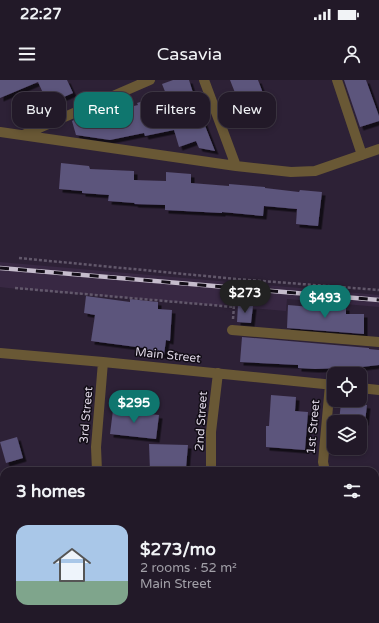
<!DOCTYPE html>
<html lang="en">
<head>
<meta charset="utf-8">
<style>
  body { margin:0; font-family:"Varela Round",sans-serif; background:#2e2634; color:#f1f3f6; height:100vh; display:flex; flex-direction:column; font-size:15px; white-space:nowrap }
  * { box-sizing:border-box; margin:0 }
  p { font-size:13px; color:#a2a0a8 }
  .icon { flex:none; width:22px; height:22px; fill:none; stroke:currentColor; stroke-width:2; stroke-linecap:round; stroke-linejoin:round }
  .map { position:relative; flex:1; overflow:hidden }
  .panel { position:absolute; left:0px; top:387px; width:379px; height:156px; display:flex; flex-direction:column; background:#221928; border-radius:12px 12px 0 0; box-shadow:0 2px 6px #0003,0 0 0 1px #3f3845 }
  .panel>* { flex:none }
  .guide { position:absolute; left:12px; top:12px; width:355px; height:36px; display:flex; gap:8px }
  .tools { position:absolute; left:327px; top:287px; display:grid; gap:8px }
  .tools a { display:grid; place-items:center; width:40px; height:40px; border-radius:8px; background:#221928; box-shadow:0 2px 6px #0003,0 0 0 1px #3f3845; font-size:20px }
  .price { position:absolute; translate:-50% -34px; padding:0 9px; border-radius:14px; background:#0f766e; color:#fff; font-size:13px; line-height:26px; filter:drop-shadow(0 1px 2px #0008) }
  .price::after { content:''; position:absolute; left:50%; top:24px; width:12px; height:9px; margin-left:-6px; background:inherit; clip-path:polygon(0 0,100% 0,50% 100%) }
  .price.on { background:#222; color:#fff }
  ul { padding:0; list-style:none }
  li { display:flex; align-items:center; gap:12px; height:100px; padding:0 16px }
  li+li { border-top:1px solid #3f3845 }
  li span { display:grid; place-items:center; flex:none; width:112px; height:80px; border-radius:12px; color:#555 }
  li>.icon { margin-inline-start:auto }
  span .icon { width:48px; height:48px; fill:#fffc; stroke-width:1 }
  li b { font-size:17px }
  h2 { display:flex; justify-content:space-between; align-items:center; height:48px; padding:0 16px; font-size:17px }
  .tag { padding:0 14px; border-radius:12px; background:#221928; box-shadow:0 2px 6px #0003,0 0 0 1px #3f3845; font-size:14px; line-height:36px }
  .tag.on { background:#0f766e; color:#fff }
  .status { display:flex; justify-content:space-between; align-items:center; height:28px; padding:0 20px; background:#221928; direction:ltr }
  .status svg { height:11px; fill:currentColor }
  header { display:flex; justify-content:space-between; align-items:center; height:52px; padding:0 16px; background:#221928; font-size:18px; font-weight:600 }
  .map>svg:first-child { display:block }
  .built { fill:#382843 }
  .building { fill:#5c547b; filter:url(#shadow) }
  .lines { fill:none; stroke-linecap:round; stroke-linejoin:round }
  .path { stroke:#62586b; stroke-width:2.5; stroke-dasharray:3 2; stroke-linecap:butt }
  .lane { stroke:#695835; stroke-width:9 }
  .street { stroke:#695835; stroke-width:10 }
  .rail-casing { stroke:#c5bccc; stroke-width:4.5 }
  .rail { stroke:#120d16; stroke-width:3; stroke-dasharray:9; stroke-linecap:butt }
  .labels { text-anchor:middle; stroke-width:3; stroke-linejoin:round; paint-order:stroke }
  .street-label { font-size:12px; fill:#dcd4e3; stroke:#120d16 }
</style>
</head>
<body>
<div class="status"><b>22:27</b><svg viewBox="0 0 49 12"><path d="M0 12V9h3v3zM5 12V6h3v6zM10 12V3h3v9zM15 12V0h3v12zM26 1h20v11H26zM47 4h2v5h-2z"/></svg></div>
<header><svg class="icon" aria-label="menu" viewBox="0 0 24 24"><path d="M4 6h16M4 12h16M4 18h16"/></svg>Casavia<svg class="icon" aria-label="person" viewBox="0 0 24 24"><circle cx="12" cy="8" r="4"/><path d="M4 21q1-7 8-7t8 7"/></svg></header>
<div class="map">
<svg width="379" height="543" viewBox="0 0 379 543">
  <defs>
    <filter id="shadow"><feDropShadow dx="3.5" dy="3.5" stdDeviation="0" flood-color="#0009"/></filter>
  </defs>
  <rect width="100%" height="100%" fill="#2d2136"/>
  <path class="built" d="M0,182L379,215V227L287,219L286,231L8,208L0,207Z"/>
  <path class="building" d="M0,0H67L73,13L48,24L38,2L0,18Z
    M173,0H189L201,38H202L215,71L199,68L196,61L179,67L174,50L145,56L144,53L110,60L76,55L72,41L76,39L138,25L137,23L166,14L162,4Z
    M230,0H258L269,29L245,38Z
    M344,0H366L379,36V41L360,47Z
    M61,83L89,86L90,89L134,91V100L166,101V92L191,94V103L229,106V104L265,107V108L299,112L300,110L322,112L318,146L296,144L297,129L264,126L263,136L222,132V133L165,130V125L134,124L135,123L108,121L109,115L82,113V111L59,109Z
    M86,216L130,222V219L158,222V229L172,230L170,261L166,260L164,275L143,274L144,268L91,261L95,235L84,233Z
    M238,225L253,226L251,243L237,242Z
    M288,225L311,227V225L346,227V234H364V254L287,248Z
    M242,257L369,268V269L379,270V285L344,289V288L315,289L298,288V285L240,282Z
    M271,315L296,317L295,331L308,332L305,370L266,367V346H269Z
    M341,322L367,325L365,342H339Z
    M113,330L159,335L156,359L110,354Z
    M17,357L23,378L6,383L0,362Z
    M149,364L188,365L186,388L173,387V391H150Z"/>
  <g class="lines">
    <path class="path" d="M19,178L236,199L379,210
      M15,208L234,227
      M233,239L236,199"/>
    <path class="lane" d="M375,472L379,471"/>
    <path class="street" d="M204,0L236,86
      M337,0L362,75
      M0,52L236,86L291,92L315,91L379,69
      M23,55L150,0
      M232,250L379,262
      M0,273L103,282L334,305
      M360,308L379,310
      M97,391L96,367L103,282
      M211,391V352L218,293
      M325,391L323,382L330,305
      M124,539L125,543
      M240,539V543
      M358,539L359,543"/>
    <g class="rail-casing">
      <path id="rail" d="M0,188L379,220"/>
    </g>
    <use href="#rail" class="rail"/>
  </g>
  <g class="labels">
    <g class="street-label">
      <text transform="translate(168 275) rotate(6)" y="4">Main Street</text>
      <text transform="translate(86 335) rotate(-85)" y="4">3rd Street</text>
      <text transform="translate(201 341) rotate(-86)" y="4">2nd Street</text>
      <text transform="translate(313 347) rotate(-85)" y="4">1st Street</text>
    </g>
  </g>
</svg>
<div class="tools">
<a><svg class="icon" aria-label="locate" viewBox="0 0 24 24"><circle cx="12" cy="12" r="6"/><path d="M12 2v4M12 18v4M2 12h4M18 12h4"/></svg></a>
<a><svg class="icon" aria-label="layers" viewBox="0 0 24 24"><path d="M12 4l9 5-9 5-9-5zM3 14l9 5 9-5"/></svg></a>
</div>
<b class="price on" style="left:245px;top:234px">$273</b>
<b class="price" style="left:325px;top:239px">$493</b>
<b class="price" style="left:134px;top:344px">$295</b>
<div class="guide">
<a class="tag">Buy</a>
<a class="tag on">Rent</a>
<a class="tag">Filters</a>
<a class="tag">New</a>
</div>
<section class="panel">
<h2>3 homes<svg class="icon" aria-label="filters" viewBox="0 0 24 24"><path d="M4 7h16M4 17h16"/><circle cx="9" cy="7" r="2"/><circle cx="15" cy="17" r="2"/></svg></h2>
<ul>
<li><span style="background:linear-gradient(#a9c7e8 70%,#7fa58c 0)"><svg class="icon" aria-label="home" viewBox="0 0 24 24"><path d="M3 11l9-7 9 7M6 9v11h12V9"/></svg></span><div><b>$273/mo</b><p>2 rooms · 52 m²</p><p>Main Street</p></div></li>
</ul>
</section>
</div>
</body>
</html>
